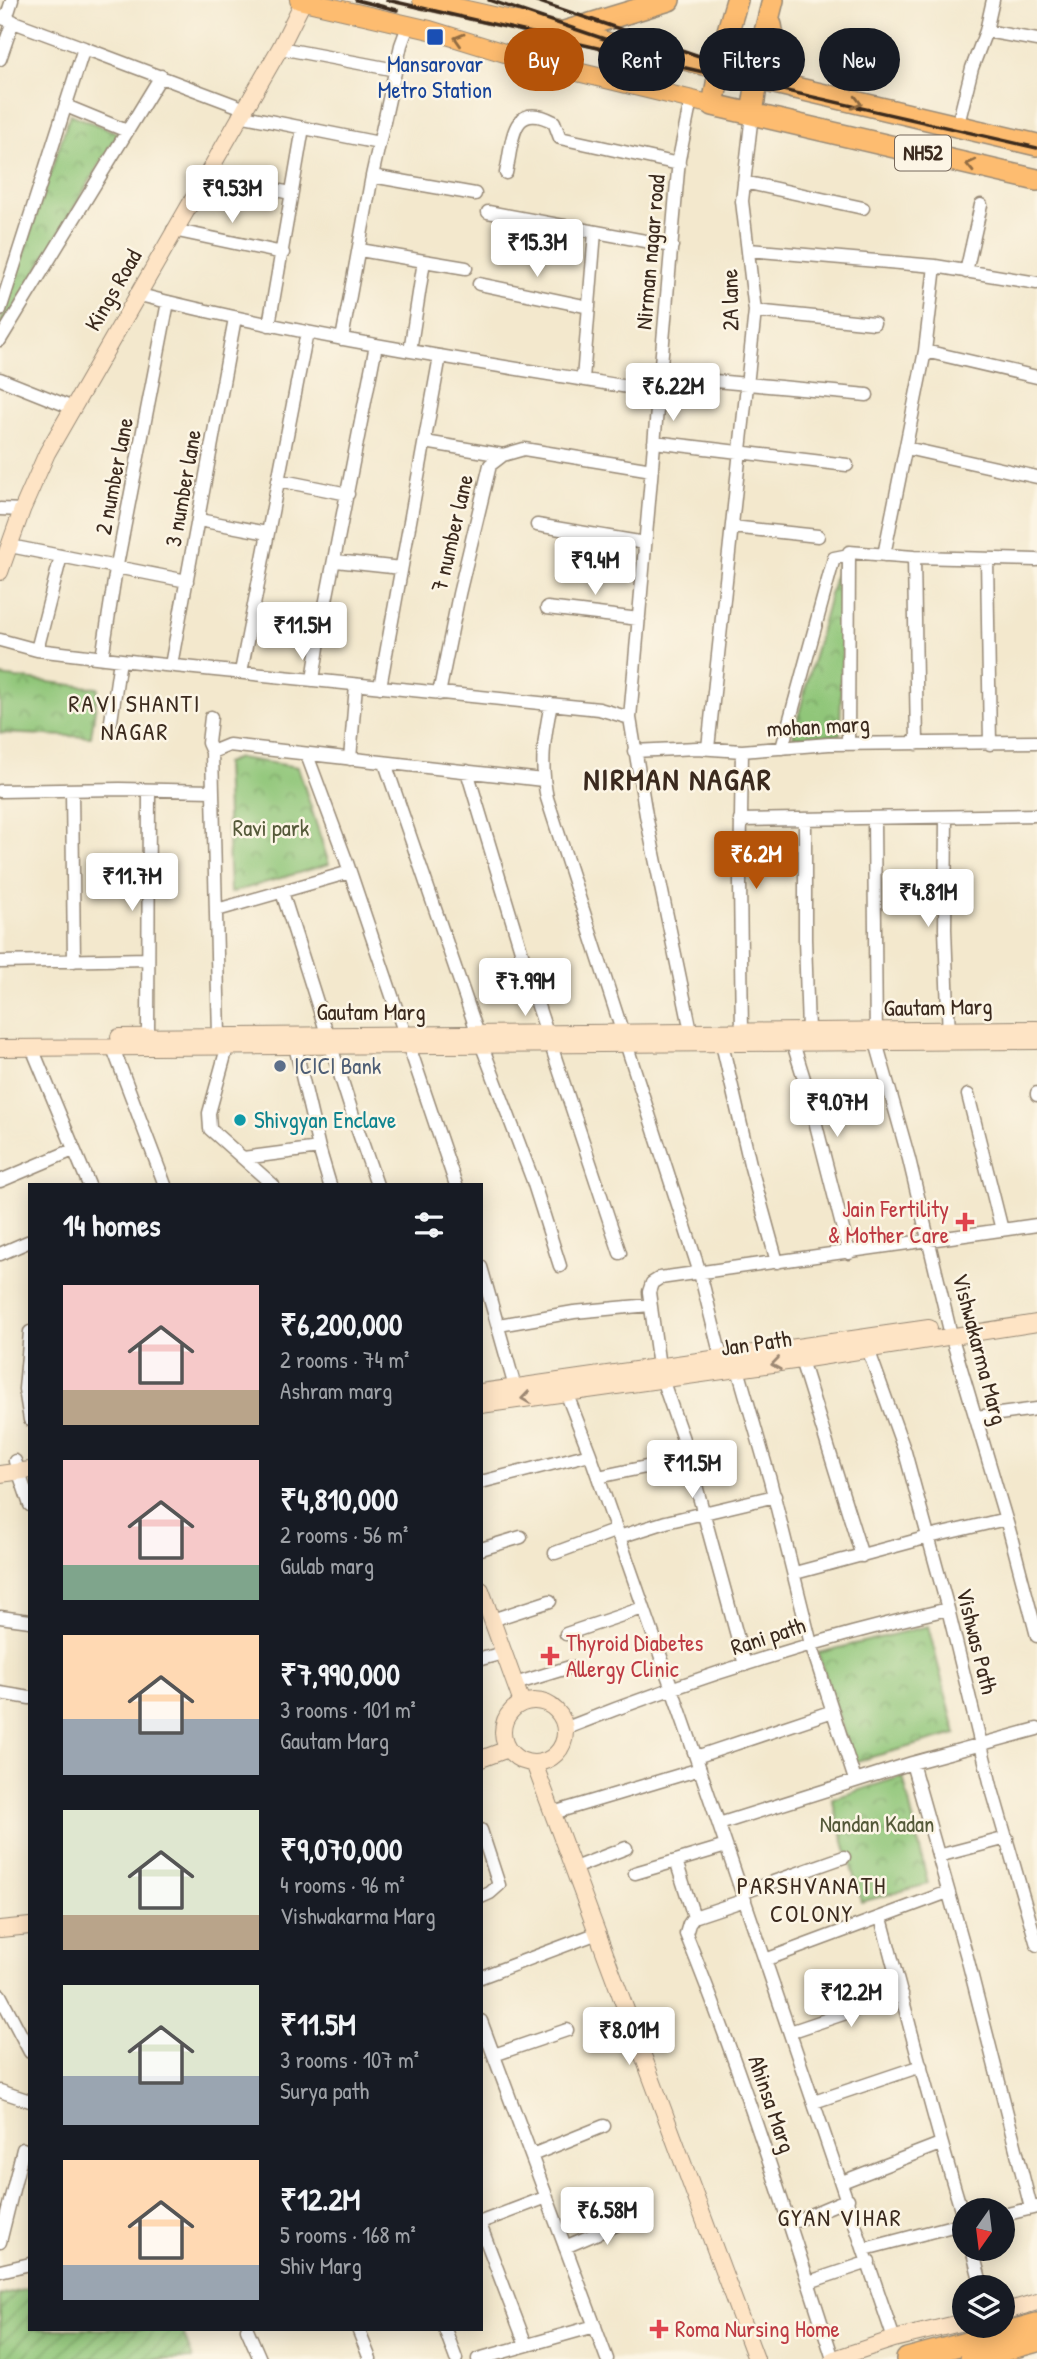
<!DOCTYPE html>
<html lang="en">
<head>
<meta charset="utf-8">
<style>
  body { margin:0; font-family:"Patrick Hand",sans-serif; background:#20242c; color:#f1f3f6; height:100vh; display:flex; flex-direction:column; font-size:26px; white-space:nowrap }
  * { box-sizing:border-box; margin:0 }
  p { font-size:23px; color:#9ea1a6 }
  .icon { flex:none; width:38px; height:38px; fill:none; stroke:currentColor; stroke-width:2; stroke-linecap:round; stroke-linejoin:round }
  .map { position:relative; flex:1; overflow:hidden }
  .details { position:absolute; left:28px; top:1183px; width:455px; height:1148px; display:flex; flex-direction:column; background:#171b24; border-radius:0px; box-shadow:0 4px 18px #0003 }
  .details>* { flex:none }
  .hud { position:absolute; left:504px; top:28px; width:427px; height:63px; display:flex; gap:14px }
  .needle { width:46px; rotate:194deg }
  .controls { position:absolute; left:952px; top:2198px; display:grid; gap:14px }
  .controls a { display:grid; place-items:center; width:63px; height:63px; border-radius:50%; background:#171b24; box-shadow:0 4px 18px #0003; font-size:35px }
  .price { position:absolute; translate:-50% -60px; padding:0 16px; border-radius:7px; background:#fff; color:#222; font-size:23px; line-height:46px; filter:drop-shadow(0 2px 4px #0008) }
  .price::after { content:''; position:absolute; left:50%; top:42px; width:21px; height:16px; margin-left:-10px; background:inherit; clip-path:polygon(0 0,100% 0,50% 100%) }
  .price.selected { background:#b45309; color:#fff }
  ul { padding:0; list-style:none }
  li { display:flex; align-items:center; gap:21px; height:175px; padding:0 35px }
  li span { display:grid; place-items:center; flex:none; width:196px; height:140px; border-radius:0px; color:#555 }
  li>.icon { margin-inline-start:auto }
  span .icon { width:84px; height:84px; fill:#fffc; stroke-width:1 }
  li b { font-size:30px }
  h2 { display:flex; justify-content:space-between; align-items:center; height:84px; padding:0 35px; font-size:30px }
  .tag { padding:0 24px; border-radius:32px; background:#171b24; box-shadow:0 4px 18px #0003; font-size:24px; line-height:63px }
  .tag.selected { background:#b45309; color:#fff }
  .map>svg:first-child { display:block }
  .park { fill:url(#park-crowns); stroke:#66784c; stroke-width:2 }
  .garden { fill:url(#garden-furrows); stroke:#66784c; stroke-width:2 }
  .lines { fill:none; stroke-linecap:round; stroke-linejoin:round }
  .street-casing { stroke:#978976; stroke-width:15 }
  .secondary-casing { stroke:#978976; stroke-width:18 }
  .primary-casing { stroke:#978976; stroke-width:20 }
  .highway-casing { stroke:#978976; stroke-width:24 }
  .street { stroke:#fff; stroke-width:12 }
  .secondary { stroke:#fee4c5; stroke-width:16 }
  .primary { stroke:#fdbc6f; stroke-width:18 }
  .highway { stroke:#fdbc6f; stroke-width:21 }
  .rail { stroke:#3b2a1e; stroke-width:3.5 }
  .oneway { stroke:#926c42 }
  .oneway2 { stroke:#9c8772 }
  .transit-dot { fill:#1a4fb4; stroke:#fcf5e5; stroke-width:2.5 }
  .service-dot { fill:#5c6f8a; stroke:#fcf5e5; stroke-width:2.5 }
  .culture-dot { fill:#0f9aa8; stroke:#fcf5e5; stroke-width:2.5 }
  .health-dot { fill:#e0444e; stroke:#fcf5e5; stroke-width:2.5 }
  .labels { text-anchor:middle; stroke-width:5; stroke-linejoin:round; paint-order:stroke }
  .shield { fill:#fcf5e5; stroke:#75675a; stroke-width:2 }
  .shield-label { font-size:21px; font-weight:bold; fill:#3b2a1e }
  .transit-label { font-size:23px; fill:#164399; stroke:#fcf5e5 }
  .street-label { font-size:23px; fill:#3b2a1e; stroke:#fcf5e5 }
  .park-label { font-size:23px; fill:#545939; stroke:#fcf5e5 }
  .service-label { font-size:23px; fill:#4e5e75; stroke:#fcf5e5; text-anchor:start }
  .culture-label { font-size:23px; fill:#0d838f; stroke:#fcf5e5; text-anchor:start }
  .health-label { font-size:23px; fill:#be3a42; stroke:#fcf5e5; text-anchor:start }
  .neighbourhood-label { font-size:24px; letter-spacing:2px; fill:#3b2a1e; stroke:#fcf5e5 }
  .district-label { font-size:30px; font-weight:bold; letter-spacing:2px; fill:#3b2a1e; stroke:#fcf5e5 }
</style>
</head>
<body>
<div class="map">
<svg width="1037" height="2359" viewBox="0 0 1037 2359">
  <defs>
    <pattern id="park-crowns" width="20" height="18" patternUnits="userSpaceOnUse" patternTransform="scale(1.75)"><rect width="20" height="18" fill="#90c679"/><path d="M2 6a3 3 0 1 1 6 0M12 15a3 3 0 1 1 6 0" fill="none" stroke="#77a163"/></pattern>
    <pattern id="garden-furrows" width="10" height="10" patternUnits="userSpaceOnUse" patternTransform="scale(1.75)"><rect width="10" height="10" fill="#90c679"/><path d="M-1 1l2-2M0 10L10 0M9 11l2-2" fill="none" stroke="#77a163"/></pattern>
  </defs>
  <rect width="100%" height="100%" fill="#fcf5e5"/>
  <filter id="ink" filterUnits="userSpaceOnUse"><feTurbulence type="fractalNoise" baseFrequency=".0143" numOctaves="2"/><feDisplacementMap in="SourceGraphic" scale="14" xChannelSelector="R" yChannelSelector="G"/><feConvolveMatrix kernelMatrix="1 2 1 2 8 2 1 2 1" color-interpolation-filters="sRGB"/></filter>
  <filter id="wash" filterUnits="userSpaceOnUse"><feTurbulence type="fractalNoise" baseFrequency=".00686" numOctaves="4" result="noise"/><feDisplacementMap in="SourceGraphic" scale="28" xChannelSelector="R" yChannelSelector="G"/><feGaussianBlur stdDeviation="1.57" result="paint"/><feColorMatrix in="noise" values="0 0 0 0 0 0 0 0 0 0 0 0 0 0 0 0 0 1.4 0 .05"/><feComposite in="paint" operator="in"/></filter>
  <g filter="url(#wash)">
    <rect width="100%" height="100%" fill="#f3e8cd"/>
    <path class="park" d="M70,114L118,133L0,333V325Z
      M838,564L844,565L840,735L793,737Z
      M0,676L98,688L91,737L0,733Z
      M238,758L298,767L329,864L230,893L225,763Z
      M928,1626L956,1734L853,1762L818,1653Z
      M903,1776L928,1884L861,1902L832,1799Z"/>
    <path class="garden" d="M30,2288V2329H182L193,2359H0V2296Z"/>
  </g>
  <g filter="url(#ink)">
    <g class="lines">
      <g class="street-casing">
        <path id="street" d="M0,17L84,48L0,310
          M6,19L12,0
          M986,31L1037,40
          M84,48L243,108
          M280,48L396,70
          M0,59L13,21
          M691,100L679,159L630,718L646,815L693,1041
          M66,106L127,131
          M239,115L379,143
          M957,128L972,68L986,31L993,0
          M506,173C513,143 510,99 554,122L560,138L679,164
          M204,176L291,193
          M372,176L475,194
          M744,182L863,208
          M488,212L672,246
          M173,230L283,253
          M360,250L424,261L410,351
          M749,250L935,266L1037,283
          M424,261L466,268
          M966,272L981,205
          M479,284L589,307
          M136,294C308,338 484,363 659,392
          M755,311L874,323
          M269,325L303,128
          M342,339L372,176L401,45L408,26
          M0,340L161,76
          M925,351L1037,377
          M660,376L867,395
          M0,379L73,408
          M583,379L595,232
          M425,442L503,455
          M654,442L847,465
          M906,448L1037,477
          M278,480L348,494
          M0,509L22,510
          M199,520L267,533
          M537,525L645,543
          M732,527L818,536
          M10,546L187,581
          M884,555L925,351L935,266
          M914,557L917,744
          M987,559L990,744
          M336,561L401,568
          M547,608L639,619
          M0,640L37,650L155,664L599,709L630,718
          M37,650L61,556
          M102,658L115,575L168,302
          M171,665L235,318
          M241,672L307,332
          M313,680L322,621L376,345
          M380,687L440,356
          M439,694L459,594L490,465L503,455L524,449L652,470
          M551,704C544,737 540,765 547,798L700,1273L721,1357
          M211,717L208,743L212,752
          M111,721L120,660
          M848,744L849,552L914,557L1037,560
          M708,748L755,311L742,201L752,114
          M782,748L834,558L849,555
          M634,751L697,748L742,751L829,744L1037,742
          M307,755L346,860L456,1185
          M350,759L356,685
          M385,763L482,1046L532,1178L560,1266
          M467,771L536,1000L620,1253
          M72,790L74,961
          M0,791L120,789L212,791
          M946,817L945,929L949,1037
          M805,819V939L808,1031
          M874,819L876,1042L909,1159L951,1335L1010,1533L1037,1636
          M740,820L1037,815
          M282,892L356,1125L377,1185
          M217,910L350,872
          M0,962L148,959
          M742,1032L740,883L742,751
          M219,1036L212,752L229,745L543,780
          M148,1037L149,790
          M791,1037L805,1082L849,1253
          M722,1044L750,1164L777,1262
          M295,1046L319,1148L330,1185
          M32,1048L89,1185
          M113,1048L165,1185
          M227,1048L209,1113L210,1129L273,1185
          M1037,1093V1095
          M968,1095L1002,1230
          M243,1158L319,1148
          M0,1181L73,1150
          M0,1254L30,1241
          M481,1267L515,1387
          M499,1325L574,1312L650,1305
          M30,1332L25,1389L30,1420
          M868,1349L905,1452L948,1609L991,1786L1037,1945
          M801,1360L862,1556
          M659,1367L649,1292L652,1283L660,1278L1037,1225
          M738,1369L770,1480L811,1644L855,1780
          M662,1379L685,1445L745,1665
          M564,1387L590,1454L691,1743L894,2339
          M976,1417L1037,1409
          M15,1461L30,1505
          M598,1477L689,1458
          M481,1482L590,1454
          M619,1537L666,1522L775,1496
          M481,1549L521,1537
          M555,1553L617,1530
          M795,1573L929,1537L1006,1519
          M0,1617L30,1621
          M492,1620L550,1601
          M566,1634L643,1608
          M481,1659L503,1653
          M515,1684L570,1667
          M0,1693L30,1698
          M564,1729C689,1679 817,1639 948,1609
          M696,1757L833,1711
          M912,1763L967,1957L1031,2208
          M553,1813L700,1769
          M719,1824L912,1763L1037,1729
          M481,1830L499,1885L490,1893L481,1897
          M938,1856L1007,1838
          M574,1868L626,1848
          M635,1873L676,1861
          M742,1893L844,1857
          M745,1900L694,1917L689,1924L686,1934C743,2074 787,2217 833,2359
          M694,1917L676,1861L726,1846
          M881,1918C908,2018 933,2120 964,2219
          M765,1960L948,1892
          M481,1977L598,1933
          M0,1995L30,2052
          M481,2021L607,2359
          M790,2032L902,1994
          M494,2055L567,2030
          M0,2091L30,2101
          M814,2102L921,2066
          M532,2155L604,2126
          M842,2182L940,2144
          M1003,2215L1037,2207
          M481,2222L547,2197
          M791,2223L848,2199
          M481,2227L526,2345
          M0,2242L23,2149
          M565,2247L635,2217
          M865,2249L964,2223
          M972,2249L982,2287
          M0,2271L30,2264
          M809,2282L869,2262
          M247,2329L260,2359
          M358,2329L370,2359
          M445,2329L456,2359
          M478,2359L595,2326"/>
      </g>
      <g class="secondary-casing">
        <path id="secondary" d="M0,572L22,510L47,453L280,48L304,0
          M119,1037L1037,1029
          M0,1048L1037,1041
          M481,1392L929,1328
          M481,1405L801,1360L1037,1323
          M0,1474L30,1470
          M481,1590L522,1703
          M503 1732a31 31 0 1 1 62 0a31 31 0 1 1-62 0Z
          M481,1759L508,1749
          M534,1763L756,2359
          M0,1929L30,1926
          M1003,2312L1037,2302
          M834,2359L894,2339L964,2322"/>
      </g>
      <g class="primary-casing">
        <path id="primary" d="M299,0L430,30L524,59L713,105
          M422,0L628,46L719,70"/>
      </g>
      <g class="highway-casing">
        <path id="highway" d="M737,0L725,41L713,105L1037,180
          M771,25C776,50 776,67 793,88
          M564,32L669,0
          M719,70L1037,145
          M752,114L763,40L773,0
          M907,2359L1037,2324
          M971,2359L1037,2341"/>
      </g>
      <use href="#street" class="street"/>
      <use href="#secondary" class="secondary"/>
      <use href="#primary" class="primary"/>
      <use href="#highway" class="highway"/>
      <path class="rail" d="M356,0L397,10
        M387,0L1037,148
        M489,0L625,46
        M534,0L767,79"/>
    </g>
    <defs><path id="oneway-chevron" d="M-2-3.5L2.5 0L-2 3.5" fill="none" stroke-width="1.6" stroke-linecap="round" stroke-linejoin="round" transform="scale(1.75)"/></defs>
    <g class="oneway">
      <use href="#oneway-chevron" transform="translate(459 39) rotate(-163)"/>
      <use href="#oneway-chevron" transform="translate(857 103) rotate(14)"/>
      <use href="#oneway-chevron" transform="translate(971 165) rotate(-167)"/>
    </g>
    <g class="oneway2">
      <use href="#oneway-chevron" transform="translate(776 1364) rotate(172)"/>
      <use href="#oneway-chevron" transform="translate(526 1398) rotate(172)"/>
    </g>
  </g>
  <rect class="transit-dot" x="426" y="28" width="18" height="18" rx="3.5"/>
  <circle class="service-dot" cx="280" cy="1066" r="7"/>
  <circle class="culture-dot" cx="240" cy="1120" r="7"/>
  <g class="health-dot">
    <path d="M961.5 1211.5h7v7h7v7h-7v7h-7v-7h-7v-7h7z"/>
    <path d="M546.5 1645.5h7v7h7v7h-7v7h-7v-7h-7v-7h7z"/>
    <path d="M655.5 2318.5h7v7h7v7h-7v7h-7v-7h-7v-7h7z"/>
  </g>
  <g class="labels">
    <rect class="shield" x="895" y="135.5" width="56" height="35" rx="5"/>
    <g class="shield-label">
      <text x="923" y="160">NH52</text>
    </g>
    <g class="transit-label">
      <text x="435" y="72">Mansarovar<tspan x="435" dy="26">Metro Station</tspan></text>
    </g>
    <g class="street-label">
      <text transform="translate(650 252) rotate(-85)" y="8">Nirman nagar road</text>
      <text transform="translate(113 290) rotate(-60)" y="8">Kings Road</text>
      <text transform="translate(730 300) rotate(-91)" y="8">2A lane</text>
      <text transform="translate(114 476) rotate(-79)" y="8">2 number lane</text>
      <text transform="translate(183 488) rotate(-80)" y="8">3 number lane</text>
      <text transform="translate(452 533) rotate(-77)" y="8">7 number lane</text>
      <text transform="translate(818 726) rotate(-3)" y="8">mohan marg</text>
      <text transform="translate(938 1007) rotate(-1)" y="8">Gautam Marg</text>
      <text x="371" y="1020">Gautam Marg</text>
      <text transform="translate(756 1343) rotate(-8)" y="8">Jan Path</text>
      <text transform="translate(980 1349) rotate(75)" y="8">Vishwakarma Marg</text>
      <text transform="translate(768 1636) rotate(-18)" y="8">Rani path</text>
      <text transform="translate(977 1641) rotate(76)" y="8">Vishwas Path</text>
      <text transform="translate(772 2104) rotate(71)" y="8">Ahinsa Marg</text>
    </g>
    <g class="park-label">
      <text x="271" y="836">Ravi park</text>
      <text x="877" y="1832">Nandan Kadan</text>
    </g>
    <g class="service-label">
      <text x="294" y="1074">ICICI Bank</text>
    </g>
    <g class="culture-label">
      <text x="254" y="1128">Shivgyan Enclave</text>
    </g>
    <g class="health-label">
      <text x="949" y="1217" text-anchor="end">Jain Fertility<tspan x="949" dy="26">&amp; Mother Care</tspan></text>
      <text x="566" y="1651">Thyroid Diabetes<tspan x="566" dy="26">Allergy Clinic</tspan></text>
      <text x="675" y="2337">Roma Nursing Home</text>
    </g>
    <g class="neighbourhood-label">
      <text x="135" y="712">RAVI SHANTI<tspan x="135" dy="28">NAGAR</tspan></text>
      <text x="812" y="1894">PARSHVANATH<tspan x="812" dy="28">COLONY</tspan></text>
      <text x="840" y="2226">GYAN VIHAR</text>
    </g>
    <g class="district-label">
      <text x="678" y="790">NIRMAN NAGAR</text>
    </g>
  </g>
</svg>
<div class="controls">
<a><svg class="needle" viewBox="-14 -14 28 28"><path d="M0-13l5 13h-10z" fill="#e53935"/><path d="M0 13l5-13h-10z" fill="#9ea1a6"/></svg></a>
<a><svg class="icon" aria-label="layers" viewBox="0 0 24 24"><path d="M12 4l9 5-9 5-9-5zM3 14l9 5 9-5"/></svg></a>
</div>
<b class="price" style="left:232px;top:225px">₹9.53M</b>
<b class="price" style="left:537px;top:279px">₹15.3M</b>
<b class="price" style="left:673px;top:423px">₹6.22M</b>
<b class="price" style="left:595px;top:597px">₹9.4M</b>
<b class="price" style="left:302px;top:662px">₹11.5M</b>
<b class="price selected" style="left:756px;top:891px">₹6.2M</b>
<b class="price" style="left:132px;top:913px">₹11.7M</b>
<b class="price" style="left:928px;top:929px">₹4.81M</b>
<b class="price" style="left:525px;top:1018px">₹7.99M</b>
<b class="price" style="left:837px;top:1139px">₹9.07M</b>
<b class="price" style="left:692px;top:1500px">₹11.5M</b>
<b class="price" style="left:851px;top:2029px">₹12.2M</b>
<b class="price" style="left:629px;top:2067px">₹8.01M</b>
<b class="price" style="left:607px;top:2247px">₹6.58M</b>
<div class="hud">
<a class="tag selected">Buy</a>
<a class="tag">Rent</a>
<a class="tag">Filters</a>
<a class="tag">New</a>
</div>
<section class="details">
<h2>14 homes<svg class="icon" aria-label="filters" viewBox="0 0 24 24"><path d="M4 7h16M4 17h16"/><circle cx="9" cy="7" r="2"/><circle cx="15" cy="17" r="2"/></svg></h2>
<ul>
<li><span style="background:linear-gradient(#f6c9c9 75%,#b9a48a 0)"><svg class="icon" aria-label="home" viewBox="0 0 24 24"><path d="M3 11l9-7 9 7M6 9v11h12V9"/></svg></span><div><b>₹6,200,000</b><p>2 rooms · 74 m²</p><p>Ashram marg</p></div></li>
<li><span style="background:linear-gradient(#f6c9c9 75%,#7fa58c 0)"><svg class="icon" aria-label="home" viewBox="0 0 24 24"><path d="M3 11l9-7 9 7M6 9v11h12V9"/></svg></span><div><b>₹4,810,000</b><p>2 rooms · 56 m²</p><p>Gulab marg</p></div></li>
<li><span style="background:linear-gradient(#ffd9b3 60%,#9aa5b1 0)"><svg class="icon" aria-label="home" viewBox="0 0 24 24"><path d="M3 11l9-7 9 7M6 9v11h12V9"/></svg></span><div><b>₹7,990,000</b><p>3 rooms · 101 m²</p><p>Gautam Marg</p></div></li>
<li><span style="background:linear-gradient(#dfe7d0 75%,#b9a48a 0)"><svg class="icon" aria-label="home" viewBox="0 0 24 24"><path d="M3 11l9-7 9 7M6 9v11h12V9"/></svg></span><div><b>₹9,070,000</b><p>4 rooms · 96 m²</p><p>Vishwakarma Marg</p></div></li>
<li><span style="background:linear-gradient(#dfe7d0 65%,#9aa5b1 0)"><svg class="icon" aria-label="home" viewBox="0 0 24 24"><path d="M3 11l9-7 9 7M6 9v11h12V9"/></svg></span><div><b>₹11.5M</b><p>3 rooms · 107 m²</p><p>Surya path</p></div></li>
<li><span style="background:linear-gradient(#ffd9b3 75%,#9aa5b1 0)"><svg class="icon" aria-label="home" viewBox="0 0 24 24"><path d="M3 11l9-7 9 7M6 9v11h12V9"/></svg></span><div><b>₹12.2M</b><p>5 rooms · 168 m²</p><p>Shiv Marg</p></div></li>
</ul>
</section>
</div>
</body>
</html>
